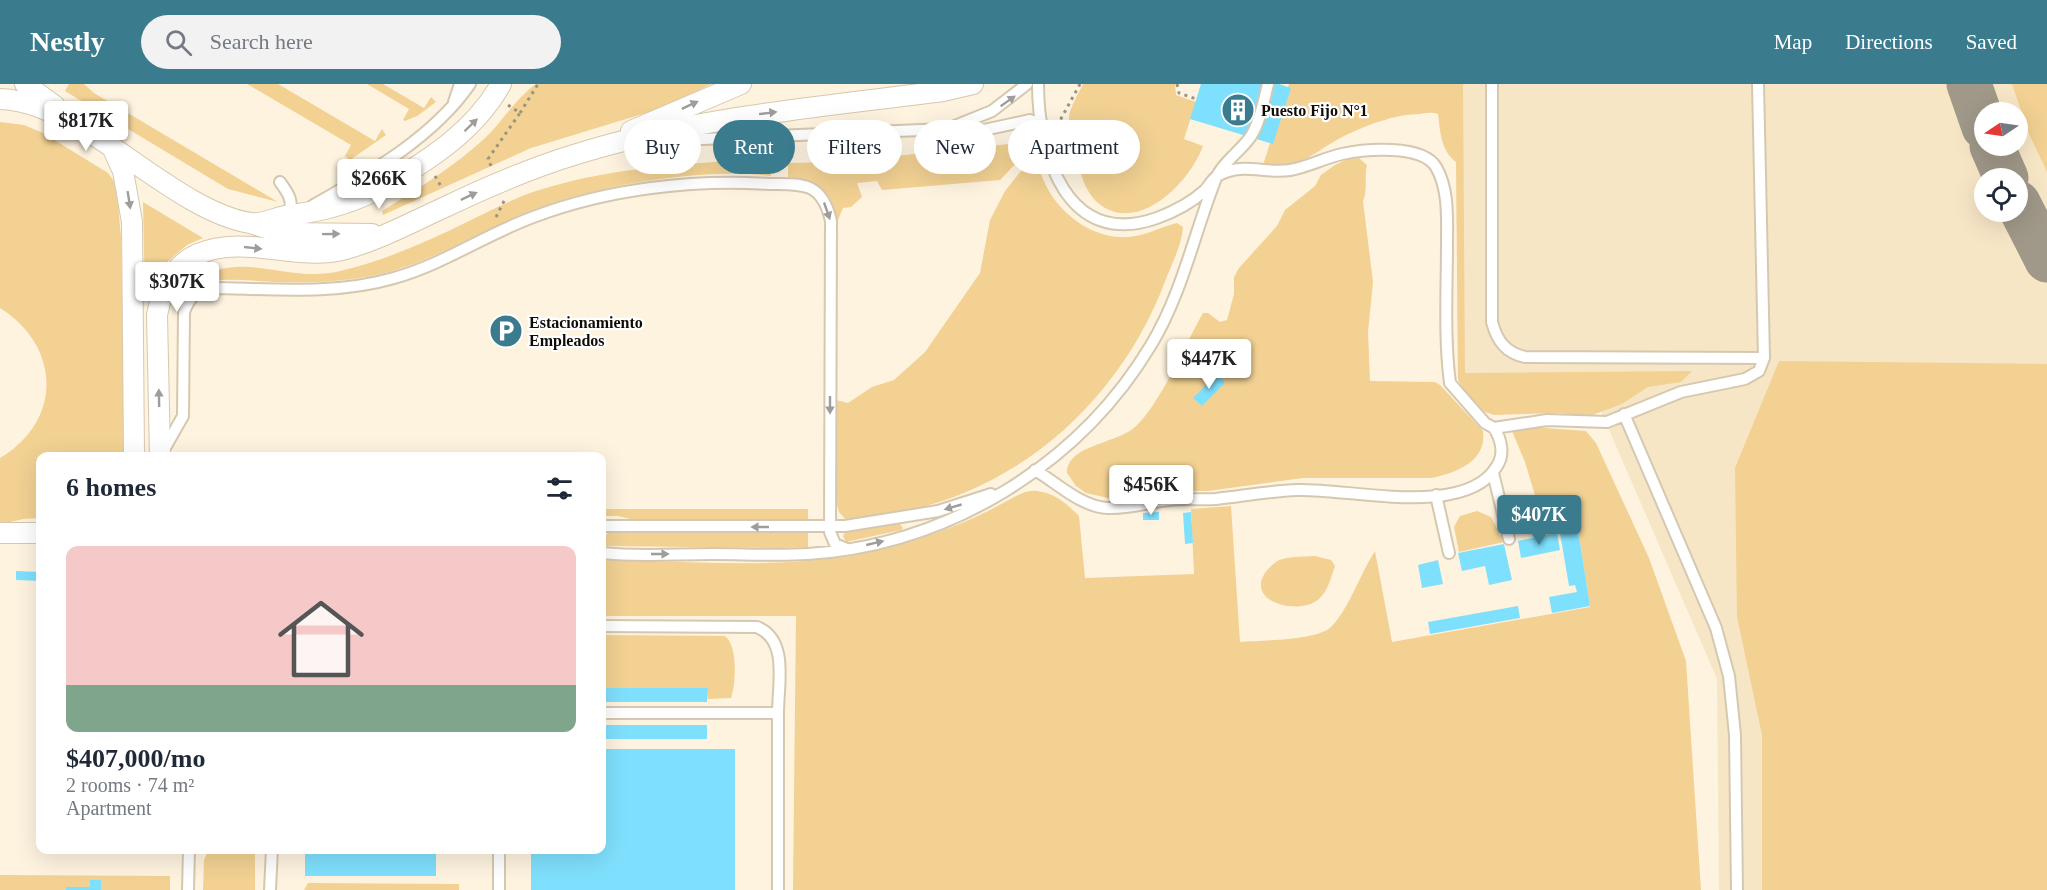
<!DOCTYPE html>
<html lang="en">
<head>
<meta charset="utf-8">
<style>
  body { margin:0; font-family:Georgia,serif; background:#f2f2f3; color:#1f2937; height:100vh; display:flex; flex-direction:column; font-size:22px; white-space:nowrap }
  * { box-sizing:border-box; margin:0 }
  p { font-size:20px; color:#747a83 }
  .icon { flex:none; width:33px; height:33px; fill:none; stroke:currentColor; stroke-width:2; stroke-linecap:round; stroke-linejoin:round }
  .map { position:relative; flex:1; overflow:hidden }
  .details { position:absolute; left:36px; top:368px; width:570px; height:402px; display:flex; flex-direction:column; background:#fff; border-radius:12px; box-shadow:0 6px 24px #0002 }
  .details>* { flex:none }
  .guide { position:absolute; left:624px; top:36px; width:570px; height:54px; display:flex; gap:12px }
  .needle { width:39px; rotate:257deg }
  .tools { position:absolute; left:1974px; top:18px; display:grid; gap:12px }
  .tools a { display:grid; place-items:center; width:54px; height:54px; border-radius:50%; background:#fff; box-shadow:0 6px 24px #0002; font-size:30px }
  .price { position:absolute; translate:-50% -51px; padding:0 14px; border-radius:6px; background:#fff; color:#222; font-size:20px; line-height:39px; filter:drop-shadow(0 2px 3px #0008) }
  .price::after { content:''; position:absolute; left:50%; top:36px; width:18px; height:14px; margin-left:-9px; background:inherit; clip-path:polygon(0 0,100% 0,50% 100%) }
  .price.selected { background:#3a7b8e; color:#fff }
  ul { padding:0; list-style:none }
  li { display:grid; align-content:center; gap:12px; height:318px; padding:0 30px }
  li span { display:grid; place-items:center; height:186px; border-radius:12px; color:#555 }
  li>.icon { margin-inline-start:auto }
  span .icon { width:108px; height:108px; fill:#fffc; stroke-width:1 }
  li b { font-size:26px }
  h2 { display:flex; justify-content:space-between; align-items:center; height:72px; padding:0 30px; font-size:26px }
  .tag { padding:0 21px; border-radius:27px; background:#fff; box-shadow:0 6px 24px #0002; font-size:21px; line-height:54px }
  .tag.selected { background:#3a7b8e; color:#fff }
  header { display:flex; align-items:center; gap:36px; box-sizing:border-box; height:84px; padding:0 30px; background:#3a7b8e; color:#fff }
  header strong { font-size:28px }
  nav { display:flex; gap:33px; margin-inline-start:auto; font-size:21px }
  .search { width:420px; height:54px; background:#f2f2f3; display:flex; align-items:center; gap:15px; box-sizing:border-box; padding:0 21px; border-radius:33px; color:#747a83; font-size:22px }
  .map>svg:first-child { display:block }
  .built { fill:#f7e6c6; fill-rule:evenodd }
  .green { fill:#f2d193 }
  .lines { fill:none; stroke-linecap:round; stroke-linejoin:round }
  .taxiway { stroke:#a09888; stroke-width:45 }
  .building { fill:#7fe0fd }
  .service-casing { stroke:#d5c8b0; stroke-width:14 }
  .minor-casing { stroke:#d5c8b0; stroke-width:22 }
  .path { stroke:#9b9384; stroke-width:3; stroke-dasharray:3 4.5; stroke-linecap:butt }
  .service { stroke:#fff; stroke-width:10 }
  .minor { stroke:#fff; stroke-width:20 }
  .oneway { fill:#9f9d9b }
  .labels { text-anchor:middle; stroke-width:4.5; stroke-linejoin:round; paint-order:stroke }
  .poi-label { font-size:16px; font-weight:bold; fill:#100b04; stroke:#fff; text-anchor:start }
</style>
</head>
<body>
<header>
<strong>Nestly</strong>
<div class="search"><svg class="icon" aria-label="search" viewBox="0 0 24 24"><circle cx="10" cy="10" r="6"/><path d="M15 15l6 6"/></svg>Search here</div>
<nav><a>Map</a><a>Directions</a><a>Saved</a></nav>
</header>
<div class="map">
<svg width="2047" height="806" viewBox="0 0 2047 806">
  <rect width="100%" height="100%" fill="#fef3df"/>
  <path class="built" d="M1456,0H2047V806H1719L1717,595L1587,295L1458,296ZM1984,28H2018V62H1984ZM1984,94H2018V128H1984Z"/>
  <path class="green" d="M69,0H84L94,9L278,118L228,105L65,7Z
    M247,0H278L375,57L382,45L386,51L350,76L345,72L351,61Z
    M367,0H383L424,24L431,13L436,18L417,32L405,37L403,36L409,25Z
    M536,0H711L662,24L531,64L383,131L382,127C417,105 454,83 485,54C503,37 515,15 536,0Z
    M1083,0H1175L1176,11L1196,18L1184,55L1203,62C1190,98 1138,152 1098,119C1084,107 1078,83 1075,65C1073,56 1069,44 1069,34C1069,24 1079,9 1083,0Z
    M1289,0H1463L1465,289L1692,287L1681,298L1648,303L1622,320L1587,333L1560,329L1494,331L1485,328L1465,309L1458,296L1456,78C1441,67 1440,47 1438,30C1432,28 1426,29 1420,30C1395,30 1367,41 1344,52C1318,65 1295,90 1263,81Z
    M2012,0H2047V88L2029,50Z
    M0,38L24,41L43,49L108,89L116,100L121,153L125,372H40V434L23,435L2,440H0V374C63,337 61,262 0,224Z
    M1027,58L1021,74L1000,96L882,106L877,97L857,99L862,113L851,123L843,124L836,141C834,106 820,99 788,93V79L839,78Z
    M1037,67C1038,111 1081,156 1128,153C1145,152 1160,143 1177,139L1183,143C1182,161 1172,179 1166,195C1123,311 1026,402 905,427C886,431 865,438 846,436L839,428L837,421L836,316L848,319L872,303L894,296L925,268L980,189L990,136L1005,107Z
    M1359,74L1367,81C1364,93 1368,105 1363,117L1373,198L1368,248L1370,297L1435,298L1440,301L1483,347C1487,378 1455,389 1431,394H1303L1208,407H1165L1117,416L1086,409L1076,402L1067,389C1067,361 1116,360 1135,343C1160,321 1185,260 1203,229H1208L1220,238L1227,236L1234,210V193L1239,184L1277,142L1285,126L1315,102L1321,91L1335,81L1348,75Z
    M749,76L769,78L771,92C699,83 584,103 518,132C471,152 425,181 376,191C343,198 310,199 276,198C251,197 224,193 200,199L198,196C240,165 289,200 340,187C384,177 426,158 467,138C489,128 510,116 533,108C603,85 676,80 749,76Z
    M143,118L203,154L187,161L167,178L145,212Z
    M1779,277L2047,280V806H1762V651L1737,533L1735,384Z
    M1532,343L1586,347L1596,359L1649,474L1686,577L1701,806H793L796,532H602V476C702,477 810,489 906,459C941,448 975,435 1007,417C1016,412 1027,405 1037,407C1055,409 1067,420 1079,432L1085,494L1194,490L1191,425L1231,422L1240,558C1261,556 1316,557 1331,543C1348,527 1361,488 1375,467L1392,558L1590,523L1578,446L1547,451L1525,378L1512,347Z
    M602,425H808V436L638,437L618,432H602Z
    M1477,427L1491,433L1504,458L1459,468L1454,443L1460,432Z
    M900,440L903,444L901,446L846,458L843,452L846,447Z
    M808,448V463L779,464L606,462L603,454L608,449Z
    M1315,472L1331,476L1335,482C1331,493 1328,507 1319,515C1298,533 1241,517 1268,485C1272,481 1277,476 1283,475C1293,472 1305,473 1315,472Z
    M602,551L725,552C738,562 736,599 731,614L708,615L707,604H602Z
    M209,765H255V806H203L204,776Z
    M0,791L170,792V806H0Z
    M308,799L459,800V806H304Z"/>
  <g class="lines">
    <path class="taxiway" d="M1969,0L1984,43
      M1992,62L2006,94
      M2018,119L2047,176"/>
  </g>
  <path class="building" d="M1201,0H1279L1291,4L1273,60L1190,35Z
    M1217,290L1225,299L1202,322L1193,314Z
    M1159,428V436H1143V429Z
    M1191,428L1193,459L1185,460L1183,429Z
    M1578,446L1590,522L1552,529L1549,513L1577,508L1575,501L1569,502L1560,449Z
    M1557,449L1560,466L1521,474L1518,457Z
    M1504,460L1512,496L1489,501L1485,482L1462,487L1458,469Z
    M1438,476L1443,500L1422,504L1418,481Z
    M16,487L40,488V497L16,496Z
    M1518,522L1520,534L1430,550L1428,538Z
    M602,604H708L707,618H602Z
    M602,641H707V655H602Z
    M602,665H735V806H531V765H602Z
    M305,765H436V792H305Z
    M90,796H101V806H66V803H90Z"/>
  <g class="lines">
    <g class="service-casing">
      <path id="service" d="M1038,0C1038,70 1067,166 1157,134C1173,128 1191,119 1204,107C1209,103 1212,94 1219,91C1242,78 1265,90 1290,86C1308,83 1324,74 1342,70C1365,65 1422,60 1436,83C1449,105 1447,135 1447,159C1447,205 1444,254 1450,299L1485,339L1494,344L1547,336L1607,338L1681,308L1745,295L1759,287L1764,274L1758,0
        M1492,0V238C1497,257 1506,269 1525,273L1764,274
        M454,18L460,0
        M955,42L992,27L1027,0
        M655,57L946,45L984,46L1030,36L1039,39L1043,44
        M280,98C288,109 294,117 289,131
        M312,122C368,90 433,54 470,0
        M1624,330L1716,544L1729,592L1735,651L1737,806
        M162,369L183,332L184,228C190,212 197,206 213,204C273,205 336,211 394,194C444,180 488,149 536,132C608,105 693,95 769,100C782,100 798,99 810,104C823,110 828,124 831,137L830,448L835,460L847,465
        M1035,386C1057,399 1080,422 1107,424C1128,425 1149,418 1170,416C1185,414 1200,416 1216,415C1243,412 1270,407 1297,406C1349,404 1466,435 1497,382C1505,370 1501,355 1494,344
        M1493,389L1509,455
        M1436,411L1449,469
        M602,442H845L938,427L991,410
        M602,469C638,473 675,470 712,470C744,470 776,472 808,470C948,461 1079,381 1151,261C1182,210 1194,150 1216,94C1223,78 1241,67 1251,52C1260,38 1264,16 1268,0
        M602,542L757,543C789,556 778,600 778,629
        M602,629H778V806
        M188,806L189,765
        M270,806L272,765
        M499,806V765"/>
    </g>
    <g class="minor-casing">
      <path id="minor" d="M25,0L55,22
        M0,15C29,16 52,28 77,41C128,69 195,131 251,139C263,141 278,132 291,131C325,127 356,118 386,101C431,75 475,46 501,0
        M631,47L741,0
        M112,63L123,87L132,138L134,372
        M253,140L283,149L372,150
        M160,372L157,231C162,205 173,181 198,170C244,150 295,177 342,166C377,157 410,139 443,124C487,103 530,84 577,70C696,33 820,23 943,7L973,0
        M0,449H40"/>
    </g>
    <path class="path" d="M1177,0L1179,9L1196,15
      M520,29L538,0
      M1057,42L1080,0
      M778,75L779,87
      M491,82L488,75L520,29L508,21
      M435,92L442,104
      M496,133L505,115"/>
    <use href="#service" class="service"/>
    <use href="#minor" class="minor"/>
  </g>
  <defs><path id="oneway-solid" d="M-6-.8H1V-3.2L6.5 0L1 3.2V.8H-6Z" transform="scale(1.5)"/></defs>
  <g class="oneway">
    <use href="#oneway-solid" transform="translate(1008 17) rotate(-35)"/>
    <use href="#oneway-solid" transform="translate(690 21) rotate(-25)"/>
    <use href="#oneway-solid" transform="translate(768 29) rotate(-7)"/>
    <use href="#oneway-solid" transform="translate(471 41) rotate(-44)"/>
    <use href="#oneway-solid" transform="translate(469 112) rotate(-25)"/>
    <use href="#oneway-solid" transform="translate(129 116) rotate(81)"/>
    <use href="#oneway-solid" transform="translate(827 127) rotate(71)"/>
    <use href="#oneway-solid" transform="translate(331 150) rotate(-1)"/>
    <use href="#oneway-solid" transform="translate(253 164) rotate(6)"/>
    <use href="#oneway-solid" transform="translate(159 314) rotate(-91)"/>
    <use href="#oneway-solid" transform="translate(830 321) rotate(90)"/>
    <use href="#oneway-solid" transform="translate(953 423) rotate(164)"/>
    <use href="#oneway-solid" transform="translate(760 443) rotate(-180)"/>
    <use href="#oneway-solid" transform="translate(875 459) rotate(-13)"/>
    <use href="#oneway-solid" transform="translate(660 470)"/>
  </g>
  <defs>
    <g id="building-disc" transform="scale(1.725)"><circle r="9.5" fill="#3a7b8e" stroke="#fff"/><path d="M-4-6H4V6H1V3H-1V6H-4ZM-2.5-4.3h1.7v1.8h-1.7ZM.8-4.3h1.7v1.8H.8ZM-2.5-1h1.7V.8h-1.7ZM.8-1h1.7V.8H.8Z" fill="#fff"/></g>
    <g id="parking-disc" transform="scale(1.725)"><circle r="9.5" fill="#3a7b8e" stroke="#fff"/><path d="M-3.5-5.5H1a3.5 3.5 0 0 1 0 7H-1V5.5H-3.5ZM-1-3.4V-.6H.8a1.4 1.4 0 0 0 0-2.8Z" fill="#fff"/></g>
  </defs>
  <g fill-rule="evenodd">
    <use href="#building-disc" x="1238" y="26"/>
    <use href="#parking-disc" x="506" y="247"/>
  </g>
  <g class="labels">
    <g class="poi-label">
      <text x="1261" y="32">Puesto Fijo N°1</text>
      <text x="529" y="244">Estacionamiento<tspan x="529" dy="18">Empleados</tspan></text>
    </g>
  </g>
</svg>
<div class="tools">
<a><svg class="needle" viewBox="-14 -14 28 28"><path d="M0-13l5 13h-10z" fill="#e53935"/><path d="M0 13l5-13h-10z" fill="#747a83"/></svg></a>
<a><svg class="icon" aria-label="locate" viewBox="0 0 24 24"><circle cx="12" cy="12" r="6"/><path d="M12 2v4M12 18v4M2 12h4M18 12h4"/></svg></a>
</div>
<b class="price" style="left:86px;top:68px">$817K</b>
<b class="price" style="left:379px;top:126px">$266K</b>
<b class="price" style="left:177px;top:229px">$307K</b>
<b class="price" style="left:1209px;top:306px">$447K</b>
<b class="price" style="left:1151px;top:432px">$456K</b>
<b class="price selected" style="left:1539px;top:462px">$407K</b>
<div class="guide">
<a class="tag">Buy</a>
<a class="tag selected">Rent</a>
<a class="tag">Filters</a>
<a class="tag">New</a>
<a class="tag">Apartment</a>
</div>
<section class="details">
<h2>6 homes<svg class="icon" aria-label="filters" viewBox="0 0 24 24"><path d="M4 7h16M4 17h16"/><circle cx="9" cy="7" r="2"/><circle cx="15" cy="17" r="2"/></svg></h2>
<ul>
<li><span style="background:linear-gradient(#f6c9c9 75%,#7fa58c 0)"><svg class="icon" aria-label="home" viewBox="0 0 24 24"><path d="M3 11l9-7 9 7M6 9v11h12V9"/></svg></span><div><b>$407,000/mo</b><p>2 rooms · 74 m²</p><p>Apartment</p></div></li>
</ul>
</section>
</div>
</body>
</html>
